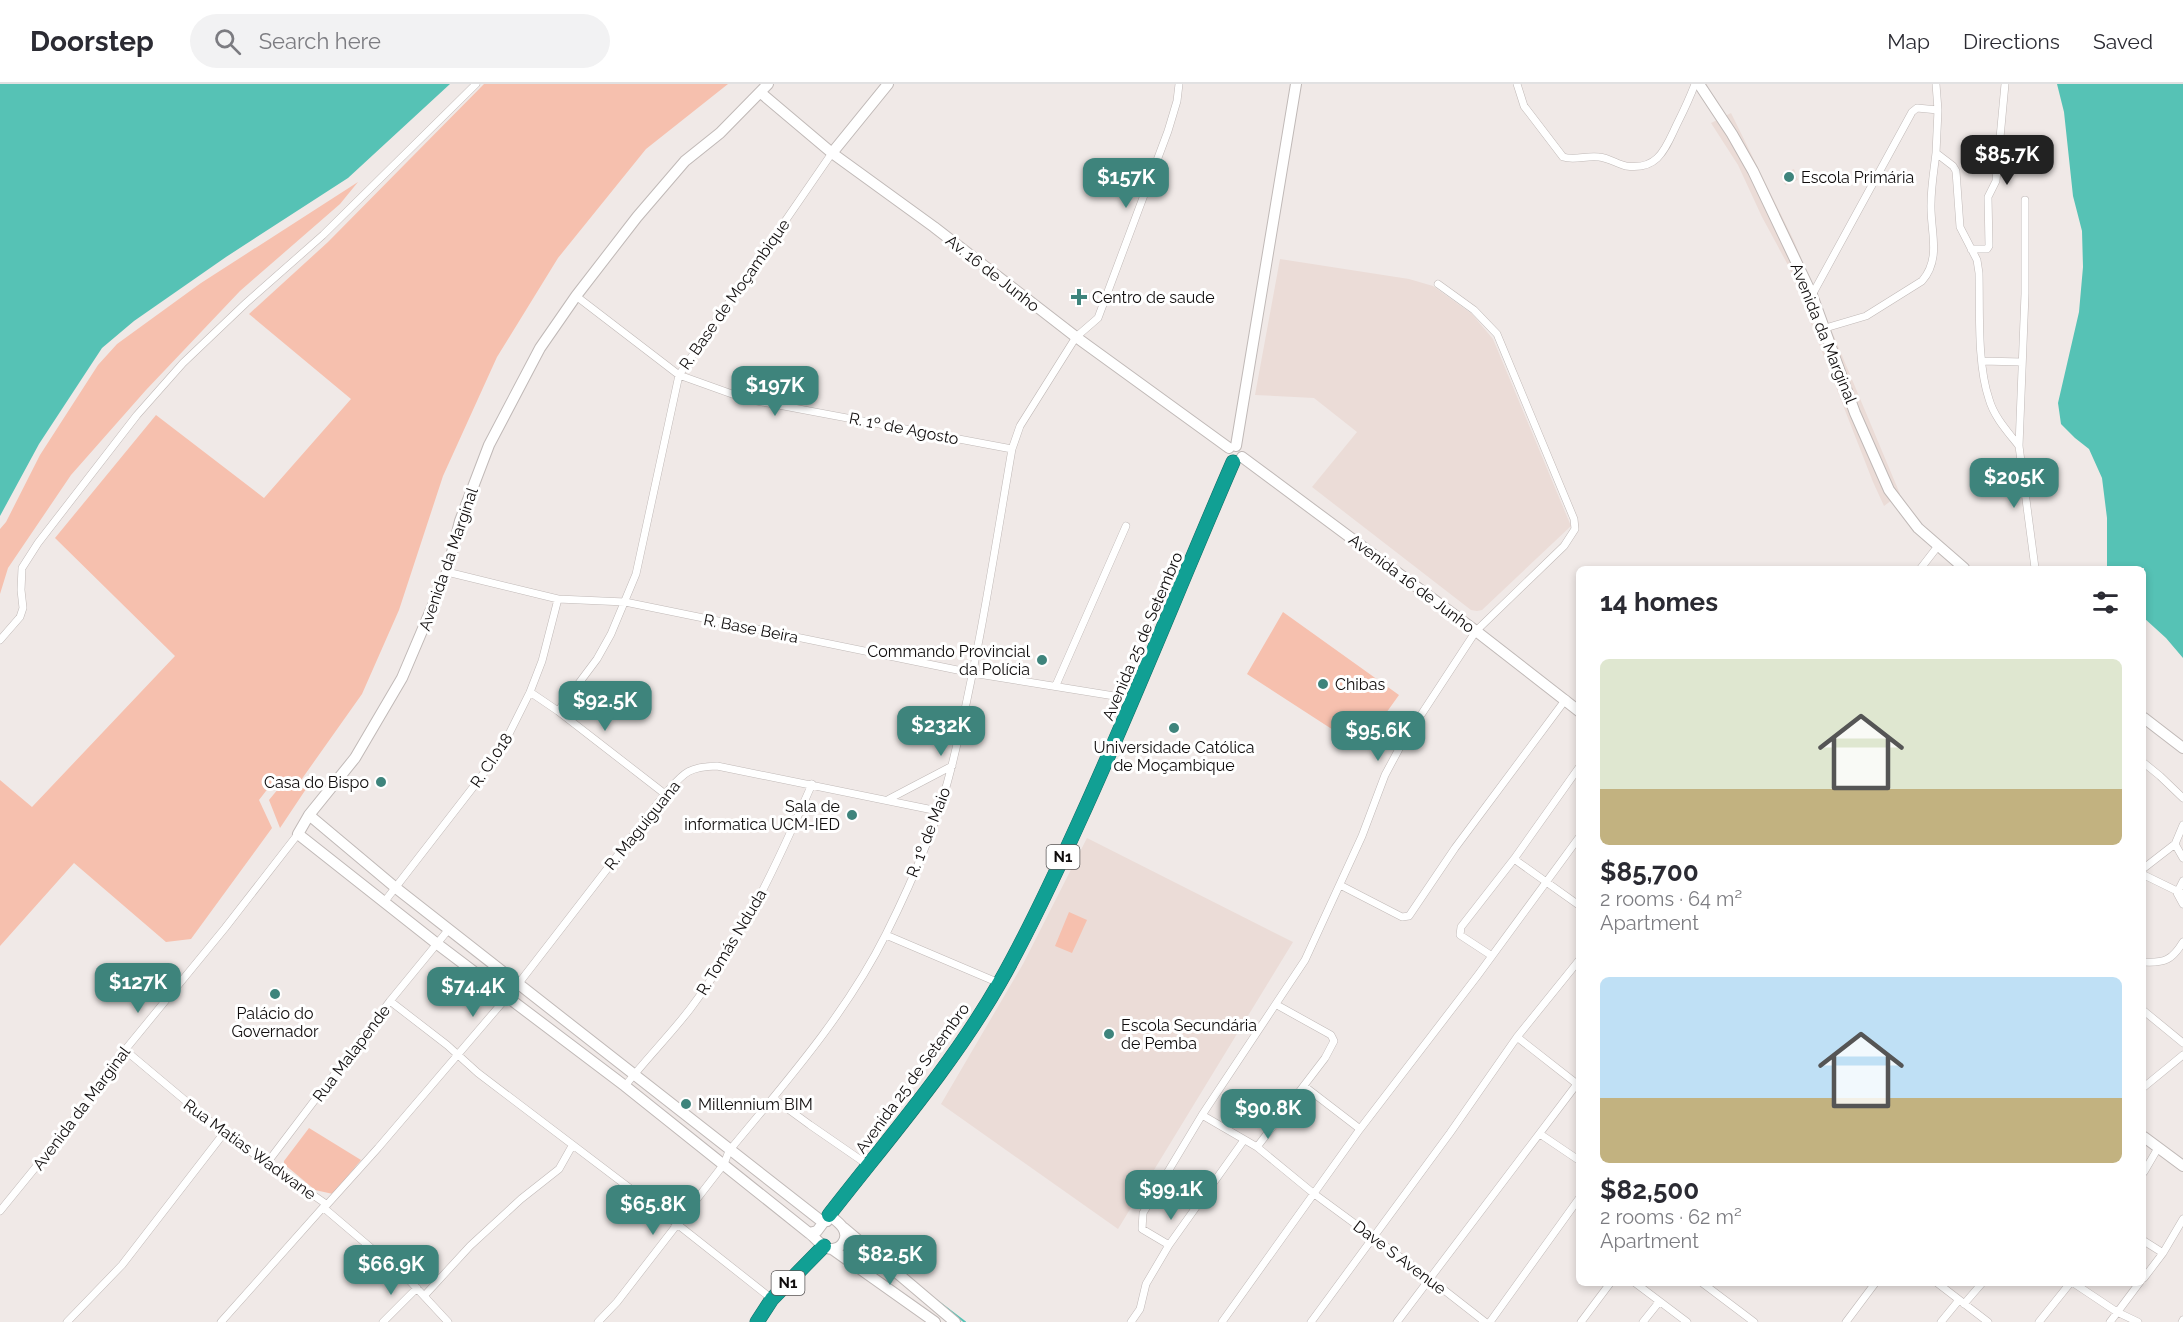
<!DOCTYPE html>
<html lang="en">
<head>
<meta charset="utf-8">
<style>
  body { margin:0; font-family:Raleway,sans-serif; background:#f2f2f3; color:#2b2b33; height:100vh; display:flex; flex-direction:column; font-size:22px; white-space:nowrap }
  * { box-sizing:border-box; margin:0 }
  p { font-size:20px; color:#7c7c81 }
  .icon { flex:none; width:33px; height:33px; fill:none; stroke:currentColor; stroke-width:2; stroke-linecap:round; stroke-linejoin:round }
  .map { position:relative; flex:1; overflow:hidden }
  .side { position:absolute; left:1576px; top:482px; width:570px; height:720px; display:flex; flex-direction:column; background:#fff; border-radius:9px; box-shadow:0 3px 9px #0003 }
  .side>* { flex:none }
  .price { position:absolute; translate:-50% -51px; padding:0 14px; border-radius:12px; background:#3e847c; color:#fff; font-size:20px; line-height:39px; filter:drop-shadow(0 2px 3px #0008) }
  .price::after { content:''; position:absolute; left:50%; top:36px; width:18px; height:14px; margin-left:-9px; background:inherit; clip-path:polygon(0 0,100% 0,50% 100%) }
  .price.active { background:#222; color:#fff }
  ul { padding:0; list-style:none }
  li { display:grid; align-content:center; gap:12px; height:318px; padding:0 24px }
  li span { display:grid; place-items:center; height:186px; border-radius:9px; color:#555 }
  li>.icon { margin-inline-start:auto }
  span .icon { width:108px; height:108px; fill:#fffc; stroke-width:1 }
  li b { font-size:26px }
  h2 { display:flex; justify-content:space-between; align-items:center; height:72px; padding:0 24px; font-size:26px }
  header { display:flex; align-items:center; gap:36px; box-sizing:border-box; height:84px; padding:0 30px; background:#fff; border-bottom:2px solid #e1e1e2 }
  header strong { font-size:28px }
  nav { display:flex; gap:33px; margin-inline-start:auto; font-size:21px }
  .search { width:420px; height:54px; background:#f2f2f3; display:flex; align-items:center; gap:15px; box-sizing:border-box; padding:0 21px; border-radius:33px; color:#7c7c81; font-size:22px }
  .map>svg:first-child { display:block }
  .built { fill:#ebdcd7 }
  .green { fill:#f6c0ae }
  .water { fill:#56c2b5 }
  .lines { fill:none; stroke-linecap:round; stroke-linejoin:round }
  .stream { stroke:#56c2b5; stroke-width:2 }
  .street-casing { stroke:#c0b9b7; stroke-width:8 }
  .secondary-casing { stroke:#c0b9b7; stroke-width:12 }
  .highway-casing { stroke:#116d65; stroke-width:15 }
  .street { stroke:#fff; stroke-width:7 }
  .secondary { stroke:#fff; stroke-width:10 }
  .highway { stroke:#11a094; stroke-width:14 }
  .poi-dot { fill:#3e847c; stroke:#fff; stroke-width:2 }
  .labels { text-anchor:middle; stroke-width:6; stroke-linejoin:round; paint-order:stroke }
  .shield { fill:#fff; stroke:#585656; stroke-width:1.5 }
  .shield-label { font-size:15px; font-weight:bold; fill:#100d0d }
  .poi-label { font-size:16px; fill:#100d0d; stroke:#fff; text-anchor:start }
  .street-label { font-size:16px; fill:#100d0d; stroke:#fff }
</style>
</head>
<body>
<header>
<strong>Doorstep</strong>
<div class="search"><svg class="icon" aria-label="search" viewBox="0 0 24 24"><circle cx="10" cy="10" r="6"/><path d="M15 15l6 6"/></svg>Search here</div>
<nav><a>Map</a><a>Directions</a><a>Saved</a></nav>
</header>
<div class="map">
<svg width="2183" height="1238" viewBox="0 0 2183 1238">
  <rect width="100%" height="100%" fill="#f0e9e7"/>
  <path class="built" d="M1731,29L1794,157L1900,410L1884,422L1873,398L1789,183L1762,133L1738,81L1711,39Z
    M1794,85L1798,96L1785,101L1781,90Z
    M1280,175L1409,195L1433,202L1472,230L1493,255L1571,442L1482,526L1477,527L1471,526L1312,403L1357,348L1314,314L1255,311Z
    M1087,754L1293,858L1118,1145L941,1020L1023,880Z"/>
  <path class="green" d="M484,0H728L646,65L558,174L497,273L443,392L399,526L362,610L299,699L276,694L259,716L272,744L191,855L166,858L74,779L0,862V696L32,723L175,572L55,454L156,331L264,414L351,315L249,230L328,158Z
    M358,98L340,120L240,207L146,306L71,391L8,484L0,510V445L6,438L40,371L98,281L117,260L201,199Z
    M1283,528L1399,611L1361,664L1247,590Z
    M283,699L306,705L280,744L269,716Z
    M1069,828L1087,836L1072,869L1055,862Z
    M309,1044L361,1076L333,1110L315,1106L284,1080V1077Z"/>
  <path class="water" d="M0,0H450L348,94L226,173L134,237L102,264L39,360L0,432Z
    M2057,0H2183V574L2166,554L2144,534V484H2107V434L2102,394L2089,365L2075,354L2061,340L2058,319L2079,228L2083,183L2082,147L2073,112L2064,28Z"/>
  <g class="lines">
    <path class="stream" d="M936,1216L965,1238"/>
    <g class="street-casing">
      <path id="street" d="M1517,0L1524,22L1563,73C1575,77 1587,71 1599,73C1609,74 1617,80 1626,82C1660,87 1666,62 1678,38C1684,26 1690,13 1695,0
        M1938,26L1936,69L1953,82L1956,87L1960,143L1977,176L1979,189C1980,227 1977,280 1989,315C1994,333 2008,348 2019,362
        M2025,116V210L2019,362L2035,484
        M1971,165H1987L1989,162L1988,113L1996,97L2005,0
        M1812,211L1912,28L1917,24L1938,26L1936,0
        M576,212L679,291L746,315L1012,365
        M1822,245L1866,232L1922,197C1942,174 1930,147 1931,120C1931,103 1934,86 1936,69
        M1982,277L2022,278
        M1921,484L1938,462
        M447,488L558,515L625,518L972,589L1133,615
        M0,556L20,533L23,524L21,506L22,484L38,459L137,331L183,279L246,219L323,151L476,0
        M1056,601L1126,442
        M530,608L558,627L665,710
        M558,627L597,575L611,550L636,490L679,291L832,69
        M2144,679L2160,692L2183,714
        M889,715L952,682
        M2175,760L2183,774
        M1514,775L1580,822
        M2144,784L2175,760L2183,741
        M2144,791L2183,810
        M2183,797L2177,809L2183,820
        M1340,801L1402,833L1409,832L1455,764L1566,615
        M385,817L481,693L508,652L530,608L542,577L558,515
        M886,851L999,899
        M1492,872L1460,851L1461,843L1514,775L1580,682
        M2144,878C2165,879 2172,876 2183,858
        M390,917L447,961L478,989L677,1140L772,1215
        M2144,927L2183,959
        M1517,953L1577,1000
        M125,966L224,1049L326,1120L324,1124L410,1197L448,1238
        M625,1002C646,975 670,951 690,925C742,856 778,778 812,700
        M1304,1002L1360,1045
        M2144,1003L2183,971
        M773,1014L810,1041L868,1081
        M1202,1031L1257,1063L1313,1109L1430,1195L1485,1238
        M1540,1050L1580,1077
        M1257,1063L1325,974L1334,957L1331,951L1277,921
        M267,1079L390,917L449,845
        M2144,1088L2158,1064
        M324,1124L378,1064L519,899L665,710C684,689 687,683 717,682L938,727
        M0,1127L66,1046L125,966L225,844L298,750
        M2144,1157L2163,1169
        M1169,1161L1142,1145L1143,1129L1202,1031L1305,876L1362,752L1385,691L1400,663L1476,547L1564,462L1575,445L1574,435L1497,250L1474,226L1438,200
        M2144,1194L2163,1169L2183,1135
        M1634,1198L1687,1238
        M1701,1198L1754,1238
        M1936,1198L1988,1238
        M2072,1198L2117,1228L2138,1238
        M425,1211L470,1162L521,1115L559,1085L572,1062
        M1964,1220L1983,1198
        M67,1238L122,1181L224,1049
        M221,1238L326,1120
        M383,1238L417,1204
        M598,1238L617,1218L724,1080L729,1067C786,998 846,930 886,850C912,798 938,738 952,681C978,577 994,470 1012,365L1020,342L1076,253L1098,234L1168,47L1177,17L1179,0
        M1131,1238L1140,1225L1146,1200L1169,1161L1244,1056
        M1222,1238L1360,1045L1478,891L1580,752
        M1311,1238L1450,1049L1517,953L1580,875
        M1397,1238L1580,996
        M1490,1238L1580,1113
        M1581,1238L1611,1198
        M1643,1238L1659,1218
        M1846,1238L1876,1198
        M1941,1238L1959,1216
        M2039,1238L2071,1198
        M2110,1238L2140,1198
        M2182,1238L2183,1236"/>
    </g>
    <g class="secondary-casing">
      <path id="secondary" d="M768,0L720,49L685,77L637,133L576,212L540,264L489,361L460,437L447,488L402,594L355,674L309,731L298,750L436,859L625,1002L809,1149
        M1699,0L1732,50L1753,87L1812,211L1855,329L1889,406L1918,444L1964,484
        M761,9L832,69L934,143L1076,253L1229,364
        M832,69L888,0
        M1236,362L1296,0
        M1242,373L1476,547L1580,628
        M2144,634L2183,664
        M309,731L396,804L820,1136
        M2144,1053L2183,1082
        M829,1131C834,1135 840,1139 843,1144C850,1155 839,1169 827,1164C820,1161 815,1153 809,1149L817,1147L823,1139L820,1136L827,1137Z
        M844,1144L955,1238
        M832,1165L935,1238"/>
    </g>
    <g class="highway-casing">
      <path id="highway" d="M829,1131C888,1055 952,982 1000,898C1029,847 1054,793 1078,740C1133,620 1181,498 1233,378
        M757,1238L772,1215L824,1162"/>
    </g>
    <use href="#street" class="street"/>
    <use href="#secondary" class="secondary"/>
    <use href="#highway" class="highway"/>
  </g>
  <g class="poi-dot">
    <circle cx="1789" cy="93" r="6"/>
    <path d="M1076 204h6v6h6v6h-6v6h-6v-6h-6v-6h6z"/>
    <circle cx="1042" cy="576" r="6"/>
    <circle cx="1323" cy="600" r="6"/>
    <circle cx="1174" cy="644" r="6"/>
    <circle cx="381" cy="698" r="6"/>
    <circle cx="852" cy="731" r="6"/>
    <circle cx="275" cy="910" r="6"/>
    <circle cx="1109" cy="950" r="6"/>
    <circle cx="686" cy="1020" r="6"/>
  </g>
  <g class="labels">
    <g class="shield">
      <rect x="1046.5" y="761" width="33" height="24" rx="4.5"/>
      <rect x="771.5" y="1187" width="33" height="24" rx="4.5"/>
    </g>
    <g class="shield-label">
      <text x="1063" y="778">N1</text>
      <text x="788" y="1204">N1</text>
    </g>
    <g class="poi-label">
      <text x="1801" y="99">Escola Primária</text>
      <text x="1092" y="219">Centro de saude</text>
      <text x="1030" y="573" text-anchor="end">Commando Provincial<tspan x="1030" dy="18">da Polícia</tspan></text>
      <text x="1335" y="606">Chibas</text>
      <text x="1174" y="669" text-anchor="middle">Universidade Católica<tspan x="1174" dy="18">de Moçambique</tspan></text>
      <text x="369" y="704" text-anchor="end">Casa do Bispo</text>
      <text x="840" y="728" text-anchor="end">Sala de<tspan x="840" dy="18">informatica UCM-IED</tspan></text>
      <text x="275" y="935" text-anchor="middle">Palácio do<tspan x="275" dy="18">Governador</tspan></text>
      <text x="1121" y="947">Escola Secundária<tspan x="1121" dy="18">de Pemba</tspan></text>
      <text x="698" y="1026">Millennium BIM</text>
    </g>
    <g class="street-label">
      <text transform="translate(993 189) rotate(38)" y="6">Av. 16 de Junho</text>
      <text transform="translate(734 210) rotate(-55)" y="6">R. Base de Moçambique</text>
      <text transform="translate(1824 249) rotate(68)" y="6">Avenida da Marginal</text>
      <text transform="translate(904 344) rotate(11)" y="6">R. 1º de Agosto</text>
      <text transform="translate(448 475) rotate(-71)" y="6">Avenida da Marginal</text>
      <text transform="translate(1412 499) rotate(37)" y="6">Avenida 16 de Junho</text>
      <text transform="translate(751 544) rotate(11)" y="6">R. Base Beira</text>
      <text transform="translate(1142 552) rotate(-67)" y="6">Avenida 25 de Setembro</text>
      <text transform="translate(491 676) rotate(-56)" y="6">R. CI.018</text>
      <text transform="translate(642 741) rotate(-51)" y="6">R. Maguiguana</text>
      <text transform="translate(928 748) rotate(-69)" y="6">R. 1º de Maio</text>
      <text transform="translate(731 858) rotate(-59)" y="6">R. Tomás Nduda</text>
      <text transform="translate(351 969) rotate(-53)" y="6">Rua Malapende</text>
      <text transform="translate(912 994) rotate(-54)" y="6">Avenida 25 de Setembro</text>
      <text transform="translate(81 1024) rotate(-53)" y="6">Avenida da Marginal</text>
      <text transform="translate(250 1065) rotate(36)" y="6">Rua Matias Wadwane</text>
      <text transform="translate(1400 1173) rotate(37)" y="6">Dave S Avenue</text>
    </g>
  </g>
</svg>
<b class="price active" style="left:2007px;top:102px">$85.7K</b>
<b class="price" style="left:1126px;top:125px">$157K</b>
<b class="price" style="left:775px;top:333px">$197K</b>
<b class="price" style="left:2014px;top:425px">$205K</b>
<b class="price" style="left:605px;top:648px">$92.5K</b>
<b class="price" style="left:941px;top:673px">$232K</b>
<b class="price" style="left:1378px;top:678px">$95.6K</b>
<b class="price" style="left:138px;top:930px">$127K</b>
<b class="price" style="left:473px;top:934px">$74.4K</b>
<b class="price" style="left:1268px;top:1056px">$90.8K</b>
<b class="price" style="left:1171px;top:1137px">$99.1K</b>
<b class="price" style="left:653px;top:1152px">$65.8K</b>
<b class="price" style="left:890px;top:1202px">$82.5K</b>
<b class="price" style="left:391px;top:1212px">$66.9K</b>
<section class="side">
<h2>14 homes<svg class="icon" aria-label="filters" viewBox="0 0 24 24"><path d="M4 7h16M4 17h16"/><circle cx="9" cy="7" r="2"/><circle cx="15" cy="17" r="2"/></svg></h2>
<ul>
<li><span style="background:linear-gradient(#dfe7d0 70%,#c2b280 0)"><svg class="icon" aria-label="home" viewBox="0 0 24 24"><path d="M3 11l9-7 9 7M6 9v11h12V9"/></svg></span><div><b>$85,700</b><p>2 rooms · 64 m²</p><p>Apartment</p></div></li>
<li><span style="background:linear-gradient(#bfe0f5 65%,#c2b280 0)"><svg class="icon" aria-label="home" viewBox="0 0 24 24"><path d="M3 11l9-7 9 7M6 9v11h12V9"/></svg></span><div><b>$82,500</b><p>2 rooms · 62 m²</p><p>Apartment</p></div></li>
</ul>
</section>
</div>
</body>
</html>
